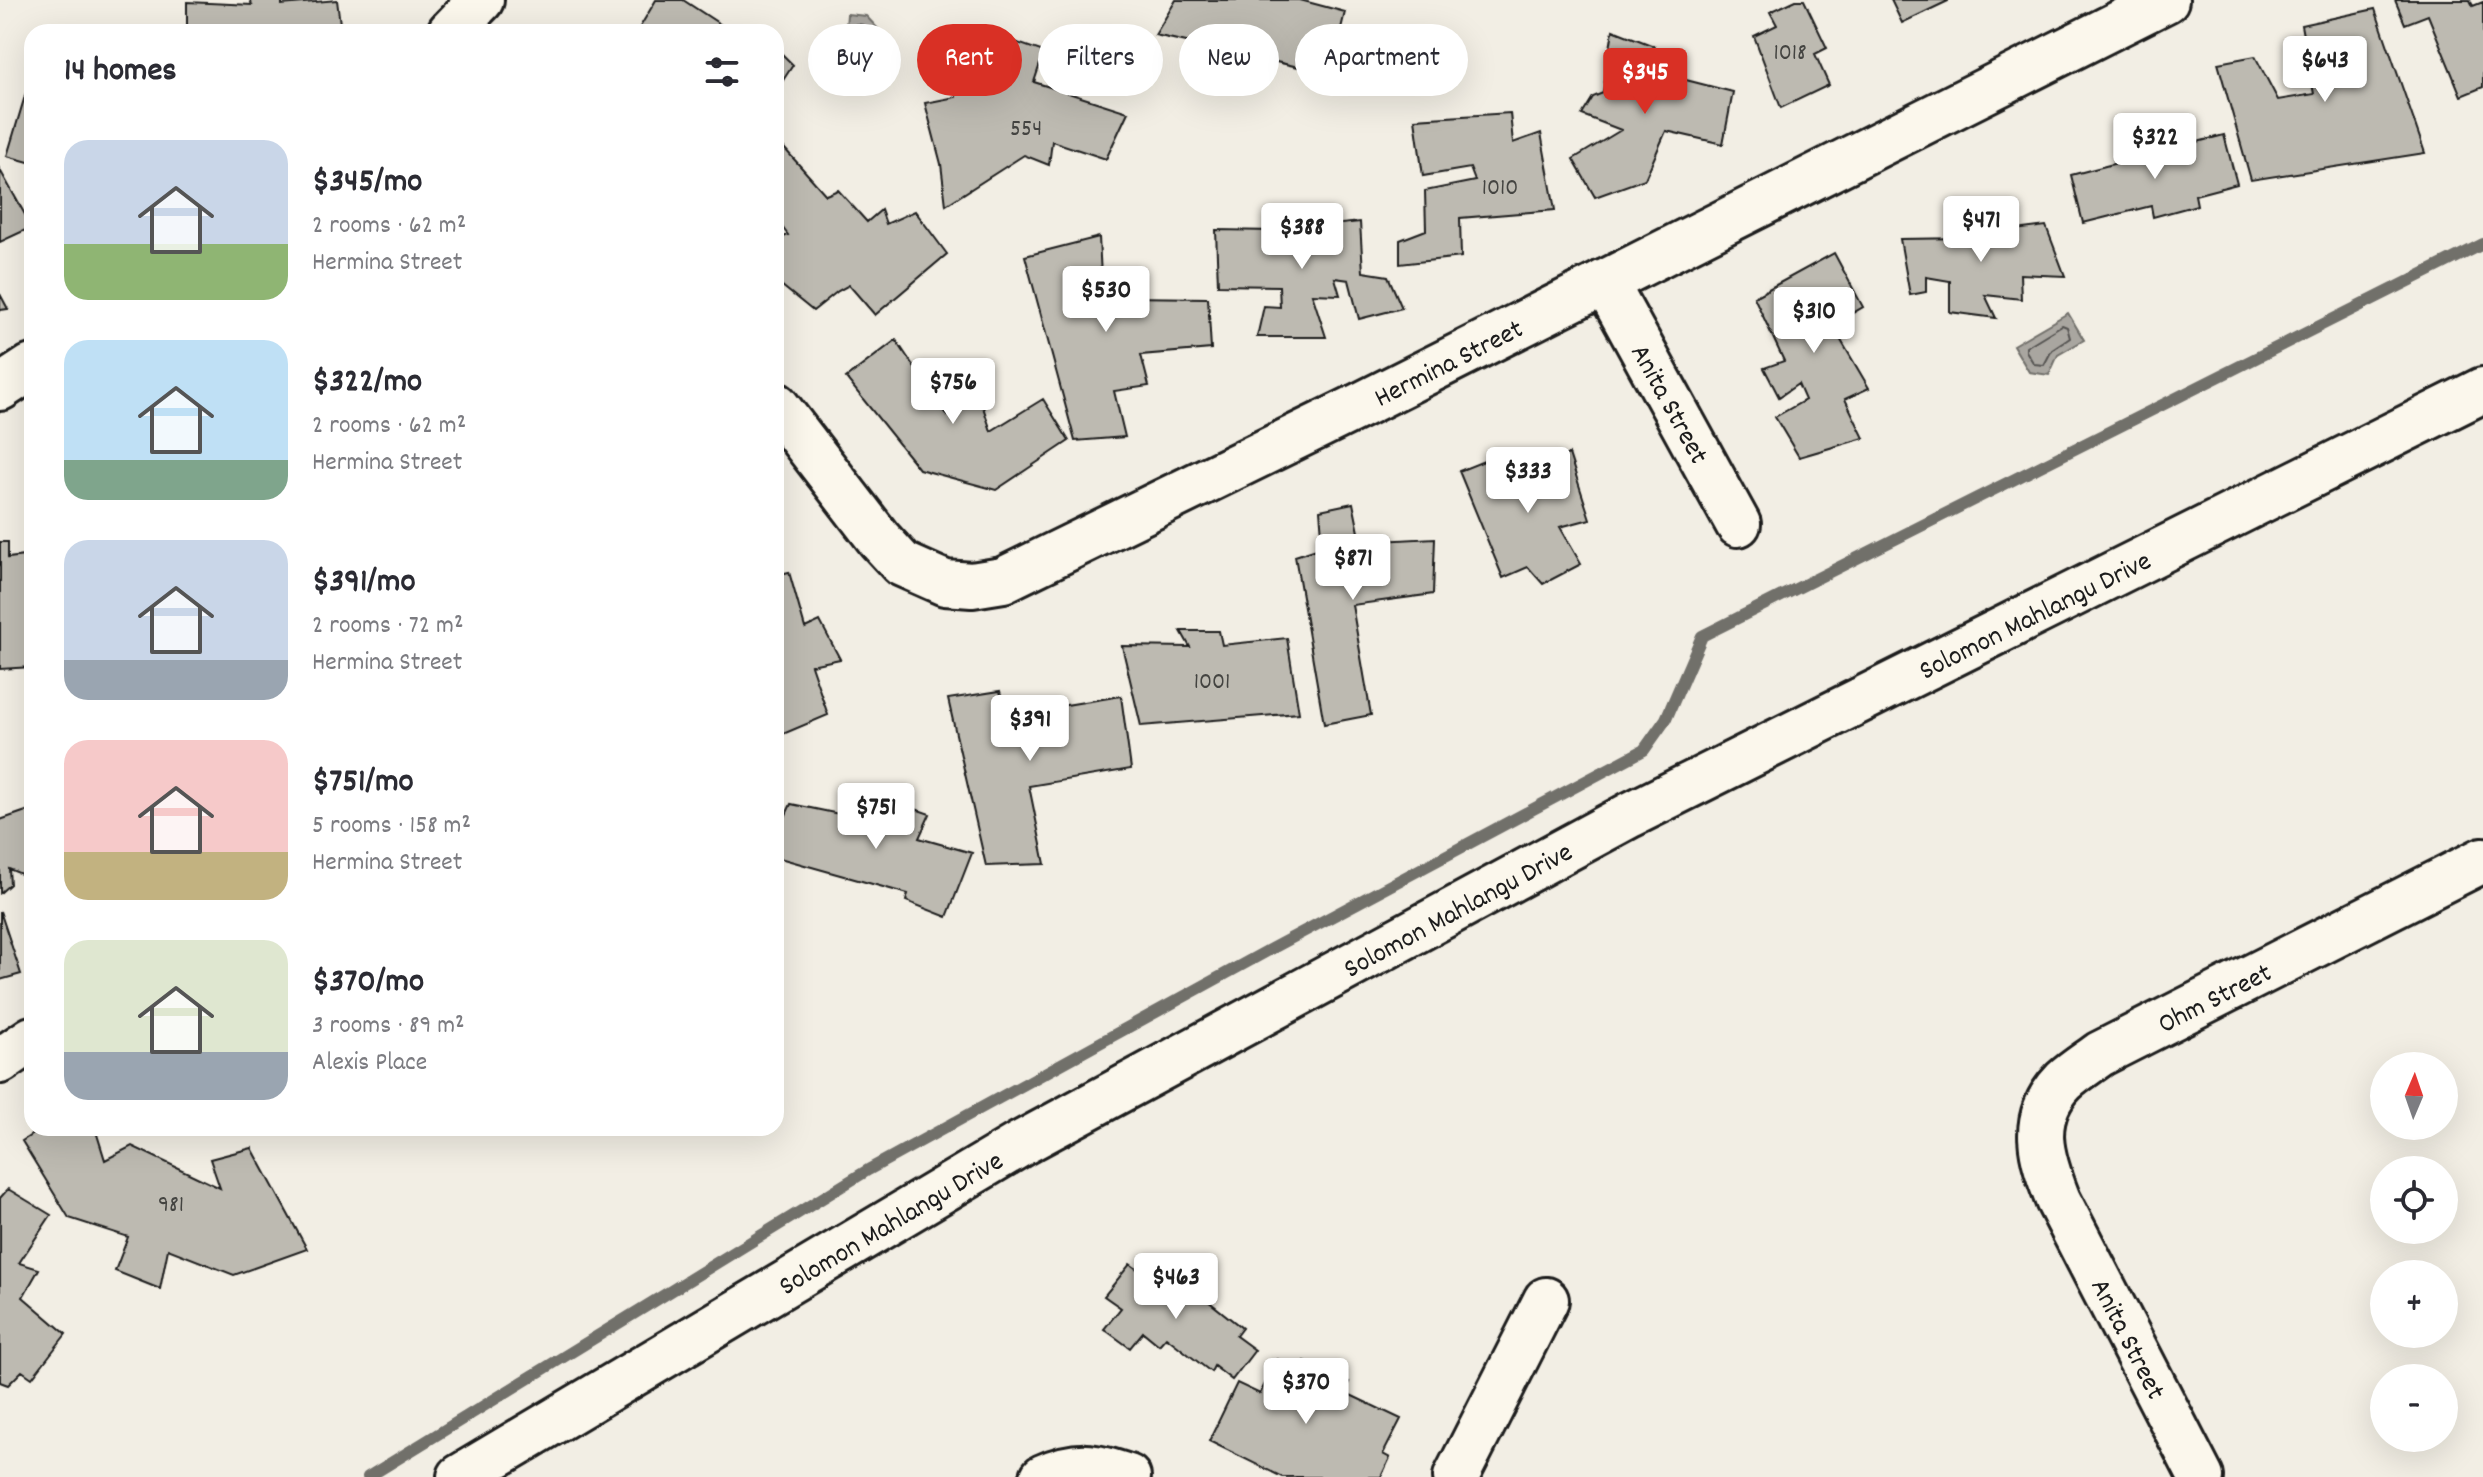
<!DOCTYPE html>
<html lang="en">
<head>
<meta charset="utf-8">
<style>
  body { margin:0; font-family:Dekko,sans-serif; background:#f7f7f7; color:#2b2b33; height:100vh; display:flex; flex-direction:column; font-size:30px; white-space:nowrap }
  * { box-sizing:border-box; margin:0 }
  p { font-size:26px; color:#7c7c81 }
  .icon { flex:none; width:44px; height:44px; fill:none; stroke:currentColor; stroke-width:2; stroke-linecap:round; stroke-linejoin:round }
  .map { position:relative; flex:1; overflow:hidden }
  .details { position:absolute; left:24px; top:24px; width:760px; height:1112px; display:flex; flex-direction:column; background:#fff; border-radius:24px; box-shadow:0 8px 32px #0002 }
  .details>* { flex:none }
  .top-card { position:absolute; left:808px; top:24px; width:760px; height:72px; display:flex; gap:16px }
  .needle { width:52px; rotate:2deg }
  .tools { position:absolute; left:2370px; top:1052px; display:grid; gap:16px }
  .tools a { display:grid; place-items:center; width:88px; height:88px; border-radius:50%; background:#fff; box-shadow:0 8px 32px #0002; font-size:40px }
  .price { position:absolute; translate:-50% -68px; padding:0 18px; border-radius:8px; background:#fff; color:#222; font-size:26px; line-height:52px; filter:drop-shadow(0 2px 4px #0008) }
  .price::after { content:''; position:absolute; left:50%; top:48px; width:24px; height:18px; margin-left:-12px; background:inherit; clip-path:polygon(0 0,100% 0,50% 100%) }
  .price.selected { background:#d93025; color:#fff }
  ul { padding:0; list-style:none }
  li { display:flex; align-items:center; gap:24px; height:200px; padding:0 40px }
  li span { display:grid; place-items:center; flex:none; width:224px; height:160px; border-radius:24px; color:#555 }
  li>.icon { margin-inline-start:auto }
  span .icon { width:96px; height:96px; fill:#fffc; stroke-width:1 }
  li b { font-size:34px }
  h2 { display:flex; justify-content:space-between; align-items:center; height:96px; padding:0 40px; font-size:34px }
  .chip { padding:0 28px; border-radius:36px; background:#fff; box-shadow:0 8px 32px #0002; font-size:28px; line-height:72px }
  .chip.selected { background:#d93025; color:#fff }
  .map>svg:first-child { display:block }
  .water { fill:#a9a6a0; stroke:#716f6b; stroke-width:2 }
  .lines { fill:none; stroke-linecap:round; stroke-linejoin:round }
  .shore { stroke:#545351; stroke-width:2 }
  .stream { stroke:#716f6b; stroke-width:12 }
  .building { fill:#bdbab1; stroke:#1c1c1c; stroke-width:2 }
  .street-casing { stroke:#1c1c1c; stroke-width:50 }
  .primary-casing { stroke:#1c1c1c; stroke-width:50 }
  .street { stroke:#fbf7ec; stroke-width:44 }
  .primary { stroke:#fbf7ec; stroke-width:44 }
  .labels { text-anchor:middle; stroke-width:6; stroke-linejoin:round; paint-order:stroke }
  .number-label { font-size:24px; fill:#444441 }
  .street-label { font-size:28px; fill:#1c1c1c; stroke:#fbf7ec }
</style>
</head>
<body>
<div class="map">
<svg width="2483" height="1477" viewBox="0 0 2483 1477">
  <rect width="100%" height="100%" fill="#f2eee4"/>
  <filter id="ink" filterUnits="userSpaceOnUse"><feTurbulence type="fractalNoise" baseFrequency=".0125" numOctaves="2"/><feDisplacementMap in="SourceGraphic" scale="16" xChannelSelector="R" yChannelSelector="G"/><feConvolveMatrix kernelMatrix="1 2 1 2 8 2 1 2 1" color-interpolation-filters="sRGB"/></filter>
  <g filter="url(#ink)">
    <path class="water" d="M847,14L866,16L881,32L844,67L825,46L846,27Z
      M2068,313L2084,340L2058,355L2049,375L2029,372L2013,345Z"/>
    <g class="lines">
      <path class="shore" d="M856,24L863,25L868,33L847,53H843L838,45Z
        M2062,325L2067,327L2070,338L2052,350L2044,365L2034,364L2026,351V347Z"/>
      <path class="stream" d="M368,1477L868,1170L1269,950L1644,750L1666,719L1702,636L2483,244"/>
    </g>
    <path class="building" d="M250,0H282V5L337,0L341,32H187V2L252,5Z
      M656,0H683L732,32H637Z
      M1176,0H1300L1345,12L1330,74L1155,35Z
      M1796,0H1804L1827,48L1815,54L1829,85L1781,108L1754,36L1777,25L1770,12Z
      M1891,0H1948V1L1902,23Z
      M2395,0H2470L2473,6L2483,2V87L2461,96L2428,15L2405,24Z
      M2375,9L2425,153L2251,180L2218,63L2255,56L2278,100L2314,94L2301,25Z
      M1613,30L1654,46L1643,69L1733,92L1723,144L1666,131L1645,179L1595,197L1573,159L1621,130L1582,115L1593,97L1603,93Z
      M989,33L1044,52L1034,82L1128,112L1106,159L1052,141L1049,165L1024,155L946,205L941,164L925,103L956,97L957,77L975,58Z
      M776,48L793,65L776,91Z
      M28,86L32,87V163L7,156Z
      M1510,113L1513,143L1541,133L1555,210L1460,218L1461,257L1400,264V240L1426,230L1425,191L1475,181L1470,168L1423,176L1415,119Z
      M2224,135L2237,184L2195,195L2197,205L2153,217L2151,206L2083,223L2071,175Z
      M776,139L826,195L838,190L867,222L881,210L886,224L915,211L947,254L875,315L849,285L838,291L813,311L776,281V236L779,239L788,235L776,219Z
      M0,170L32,227L0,242Z
      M1284,209L1321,211L1322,226L1360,222L1363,272L1388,276L1402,308L1359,319L1349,280L1335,278L1340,295L1312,294L1326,337H1257L1264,306L1280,307L1279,286L1218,285L1216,230L1276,231Z
      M2013,219L2015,230L2046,226L2065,276L2020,274L2021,299L1985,295L1996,318L1950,312V281L1926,277V292L1910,295L1900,239L1968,238L1966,227Z
      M1099,237L1102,297L1131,290L1126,297L1208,298L1211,349L1141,355L1149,386L1114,391L1125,437L1075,441L1025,256Z
      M1834,253L1863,307L1832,325L1869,388L1845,399L1864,438L1799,457L1775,417L1805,400L1798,384L1779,397L1764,368L1784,361L1754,297Z
      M0,294L8,309L0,310Z
      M896,340L947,416L953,397L983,407L991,431L1043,399L1069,441L996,490L919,469L846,378Z
      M1569,454L1590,519L1560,527L1581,564L1543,584L1528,567L1503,578L1459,471L1499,455L1506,479Z
      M1353,503L1361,542L1435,538L1433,594L1352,605L1371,715L1324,724L1295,556L1323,547L1320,510Z
      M0,542H8V558L32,555V667L0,669Z
      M789,572L805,628L820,621L840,659L811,665L828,715L776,737V575Z
      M1181,631H1219L1222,645L1287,638L1299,713L1141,726L1122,646L1190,647Z
      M1000,691L1006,715L1121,696L1131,769L1029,786L1045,864L986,866L948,699Z
      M878,796L930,814L919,838L972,853L947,917L906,901L908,894L776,857V836L791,804L863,819Z
      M32,809V871L21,874L9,869L10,884L0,893V820Z
      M0,911L21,974L0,980Z
      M42,1128H95L105,1160L132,1146L220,1188L210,1159L252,1148L307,1249L234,1275L168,1249L160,1289L115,1271L128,1237L69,1218L22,1141Z
      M8,1189L51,1215L19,1263L39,1269L23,1297L66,1334L32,1378L22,1371L8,1385L0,1382V1198Z
      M1130,1264L1144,1274L1149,1267L1187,1296L1193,1289L1242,1328L1236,1336L1255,1350L1232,1380L1214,1366L1211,1372L1166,1337L1159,1345L1143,1332L1130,1348L1104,1329L1121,1308L1104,1296Z
      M1277,1359L1301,1371L1305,1361L1349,1382L1344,1392L1401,1419L1383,1454L1390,1458L1381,1477H1282L1209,1441L1237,1383L1260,1394Z"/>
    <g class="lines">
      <g class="street-casing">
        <g id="street">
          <path d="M450,32L481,0"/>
          <path id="s1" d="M1605,282L1738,524"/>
          <path d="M0,388L32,367"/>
          <path id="s2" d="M776,405L879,539L902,564L945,583L972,585L1003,580L1353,409L2166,0"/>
          <path d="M0,1061L32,1039"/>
          <path d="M1043,1477C1077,1462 1095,1465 1128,1477"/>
          <path d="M1456,1477L1546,1300"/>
          <path id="s3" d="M2201,1477L2058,1200C2041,1157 2028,1118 2064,1081C2075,1071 2088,1063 2100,1054L2483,860"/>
        </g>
      </g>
      <g class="primary-casing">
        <g id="primary">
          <path id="s4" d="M460,1477L1022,1143L1630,815L2483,390"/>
        </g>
      </g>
      <use href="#street" class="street"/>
      <use href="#primary" class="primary"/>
    </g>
  </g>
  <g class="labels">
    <g class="number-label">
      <text x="1790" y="59">1018</text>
      <text x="1026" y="135">554</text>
      <text x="1500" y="194">1010</text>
      <text x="1212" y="688">1001</text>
      <text x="171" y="1211">981</text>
    </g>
    <g class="street-label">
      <text dy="10" stroke="none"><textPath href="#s2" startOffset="804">Hermina Street</textPath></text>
      <text dy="10" stroke="none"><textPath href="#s1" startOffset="138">Anita Street</textPath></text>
      <text dy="10" stroke="none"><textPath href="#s4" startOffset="1796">Solomon Mahlangu Drive</textPath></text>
      <text dy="10" stroke="none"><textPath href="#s4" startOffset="1148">Solomon Mahlangu Drive</textPath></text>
      <text dy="10" stroke="none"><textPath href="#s3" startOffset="612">Ohm Street</textPath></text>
      <text dy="10" stroke="none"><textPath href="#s4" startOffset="500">Solomon Mahlangu Drive</textPath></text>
      <text transform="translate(2130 1338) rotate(63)" y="10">Anita Street</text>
    </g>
  </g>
</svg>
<div class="tools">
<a><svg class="needle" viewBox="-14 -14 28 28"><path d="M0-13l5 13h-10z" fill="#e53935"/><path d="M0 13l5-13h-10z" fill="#7c7c81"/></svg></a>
<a><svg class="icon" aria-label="locate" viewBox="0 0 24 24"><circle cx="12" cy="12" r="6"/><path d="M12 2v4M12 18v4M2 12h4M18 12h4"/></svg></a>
<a>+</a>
<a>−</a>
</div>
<b class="price" style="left:2325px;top:104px">$643</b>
<b class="price selected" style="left:1645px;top:116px">$345</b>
<b class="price" style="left:2155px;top:181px">$322</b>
<b class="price" style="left:1981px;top:264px">$471</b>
<b class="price" style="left:1302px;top:271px">$388</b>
<b class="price" style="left:1106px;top:334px">$530</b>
<b class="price" style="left:1814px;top:355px">$310</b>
<b class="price" style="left:953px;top:426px">$756</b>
<b class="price" style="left:1528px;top:515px">$333</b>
<b class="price" style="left:1353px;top:602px">$871</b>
<b class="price" style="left:1030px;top:763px">$391</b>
<b class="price" style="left:876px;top:851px">$751</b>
<b class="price" style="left:1176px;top:1321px">$463</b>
<b class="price" style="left:1306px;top:1426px">$370</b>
<div class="top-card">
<a class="chip">Buy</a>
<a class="chip selected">Rent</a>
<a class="chip">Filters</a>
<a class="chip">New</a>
<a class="chip">Apartment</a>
</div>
<section class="details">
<h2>14 homes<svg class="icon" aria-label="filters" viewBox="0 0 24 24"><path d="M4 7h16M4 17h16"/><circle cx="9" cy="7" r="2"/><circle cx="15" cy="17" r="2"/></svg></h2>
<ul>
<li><span style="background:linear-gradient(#c9d6e8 65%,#8fb573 0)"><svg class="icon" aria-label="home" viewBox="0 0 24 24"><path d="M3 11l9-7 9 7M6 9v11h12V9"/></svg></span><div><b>$345/mo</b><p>2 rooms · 62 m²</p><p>Hermina Street</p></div></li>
<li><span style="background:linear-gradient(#bfe0f5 75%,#7fa58c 0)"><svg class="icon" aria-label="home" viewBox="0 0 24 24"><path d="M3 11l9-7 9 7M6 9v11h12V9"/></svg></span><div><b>$322/mo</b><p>2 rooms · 62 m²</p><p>Hermina Street</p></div></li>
<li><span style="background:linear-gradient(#c9d6e8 75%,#9aa5b1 0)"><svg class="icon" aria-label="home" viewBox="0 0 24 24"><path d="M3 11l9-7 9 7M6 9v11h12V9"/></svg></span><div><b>$391/mo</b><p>2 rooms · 72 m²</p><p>Hermina Street</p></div></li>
<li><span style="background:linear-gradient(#f6c9c9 70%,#c2b280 0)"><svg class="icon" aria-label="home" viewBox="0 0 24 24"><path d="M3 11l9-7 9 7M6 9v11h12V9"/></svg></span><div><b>$751/mo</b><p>5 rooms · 158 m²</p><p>Hermina Street</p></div></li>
<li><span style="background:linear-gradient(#dfe7d0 70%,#9aa5b1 0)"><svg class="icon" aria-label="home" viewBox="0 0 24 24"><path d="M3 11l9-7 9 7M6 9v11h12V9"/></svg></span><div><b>$370/mo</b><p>3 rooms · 89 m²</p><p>Alexis Place</p></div></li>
</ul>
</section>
</div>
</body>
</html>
